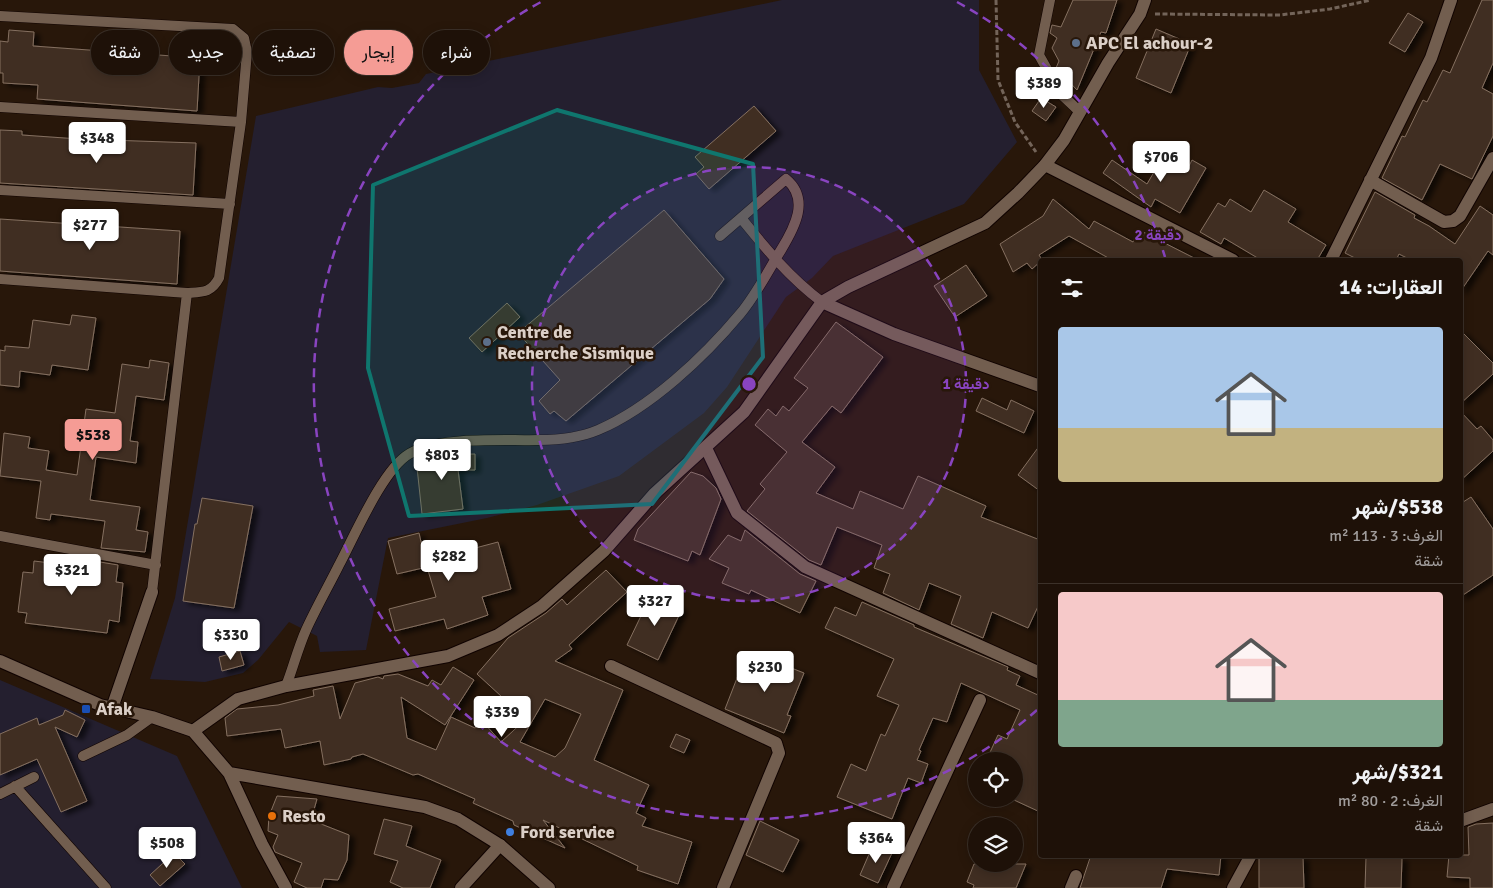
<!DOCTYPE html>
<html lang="ar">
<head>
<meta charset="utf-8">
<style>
  body { margin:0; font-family:Signika,Vazirmatn,sans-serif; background:#261a12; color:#f1f3f6; direction:rtl; height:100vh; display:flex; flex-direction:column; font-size:19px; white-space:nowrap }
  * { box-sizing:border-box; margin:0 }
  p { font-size:16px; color:#a19d9c }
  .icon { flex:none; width:28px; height:28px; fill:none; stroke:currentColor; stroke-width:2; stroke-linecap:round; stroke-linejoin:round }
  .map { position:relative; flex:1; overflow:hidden; direction:ltr }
  .drawer { position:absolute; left:1038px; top:258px; width:425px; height:600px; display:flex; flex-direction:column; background:#1e1108; border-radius:5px; box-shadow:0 2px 12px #0003,0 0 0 1px #3c3129; direction:rtl }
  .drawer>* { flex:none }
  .hud { position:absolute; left:15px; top:30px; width:475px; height:45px; direction:rtl; display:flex; gap:10px }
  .buttons { position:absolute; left:968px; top:752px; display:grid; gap:10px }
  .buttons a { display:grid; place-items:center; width:55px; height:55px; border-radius:50%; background:#1e1108; box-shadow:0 2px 12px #0003,0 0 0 1px #3c3129; font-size:25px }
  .price { position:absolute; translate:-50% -42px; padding:0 11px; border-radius:5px; background:#fff; color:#222; font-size:16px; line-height:32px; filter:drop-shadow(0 1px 2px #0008) }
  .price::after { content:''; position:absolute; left:50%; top:30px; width:15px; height:11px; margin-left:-8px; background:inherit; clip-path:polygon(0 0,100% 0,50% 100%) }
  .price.active { background:#f59c95; color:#111 }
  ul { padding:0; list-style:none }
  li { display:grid; align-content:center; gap:10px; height:265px; padding:0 20px }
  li+li { border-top:1px solid #3c3129 }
  li span { display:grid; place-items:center; height:155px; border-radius:5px; color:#555 }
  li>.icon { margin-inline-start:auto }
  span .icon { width:90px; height:90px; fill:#fffc; stroke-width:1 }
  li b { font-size:21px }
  h2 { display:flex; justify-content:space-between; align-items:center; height:60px; padding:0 20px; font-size:21px }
  .tag { padding:0 18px; border-radius:22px; background:#1e1108; box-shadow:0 2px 12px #0003,0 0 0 1px #3c3129; font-size:18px; line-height:45px }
  .tag.active { background:#f59c95; color:#111 }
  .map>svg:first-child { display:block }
  .commercial { fill:#241f2f }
  .building { fill:#402e20; stroke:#857061; fill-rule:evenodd; filter:url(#shadow) }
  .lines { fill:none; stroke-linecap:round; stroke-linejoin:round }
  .lane-casing { stroke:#100300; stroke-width:11 }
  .street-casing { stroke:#100300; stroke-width:14 }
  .secondary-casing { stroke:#100300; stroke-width:14 }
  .path { stroke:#736459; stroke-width:3; stroke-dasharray:5 2.5; stroke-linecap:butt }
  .lane { stroke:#725e4f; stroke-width:10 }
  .street { stroke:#725e4f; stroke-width:12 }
  .secondary { stroke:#725e4f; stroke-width:12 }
  .marked { fill:#0f766e; fill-opacity:0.2; stroke:#0f766e; stroke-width:4; stroke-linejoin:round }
  .ring { fill:none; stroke:#8944c0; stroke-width:2.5; stroke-dasharray:9 6 }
  .service-dot { fill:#5c6f8a; stroke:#28170a; stroke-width:2 }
  .transit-dot { fill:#1a4fb4; stroke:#28170a; stroke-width:2 }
  .food-dot { fill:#e8710a; stroke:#28170a; stroke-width:2 }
  .shop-dot { fill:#3f7fe0; stroke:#28170a; stroke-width:2 }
  .labels { text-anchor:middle; stroke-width:5; stroke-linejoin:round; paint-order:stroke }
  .poi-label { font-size:18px; font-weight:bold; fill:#dbcfc7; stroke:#28170a; text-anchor:start }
  .centre { fill:#8944c0; stroke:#28170a; stroke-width:2.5 }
  .ring-label { font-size:15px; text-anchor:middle; font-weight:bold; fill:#8944c0; stroke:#28170a; stroke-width:5; stroke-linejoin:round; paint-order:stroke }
</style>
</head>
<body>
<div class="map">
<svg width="1493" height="888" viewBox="0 0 1493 888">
  <defs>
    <filter id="shadow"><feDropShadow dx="5.5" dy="3" stdDeviation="2.5" flood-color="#0009"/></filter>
  </defs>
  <rect width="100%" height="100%" fill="#28170a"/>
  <path class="commercial" d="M782,0H979V70L1017,142L964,204L833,256L812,278L786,297L727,387L704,413L619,476L537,505L487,518L388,538L366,650L320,652L317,636L289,622L258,660L243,673L205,682L150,679L175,598L256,116L378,87L392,88L419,83L426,74Z
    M0,680L177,756L242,888H0Z"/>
  <path class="building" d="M1073,0H1117L1106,33L1101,32L1077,90L1056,68L1059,61L1052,48L1057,38L1050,33L1052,25L1061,27Z
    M1482,0H1493V63L1482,88L1493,94V136L1472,179L1440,164L1422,200L1382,178L1402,136L1405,137L1423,100L1427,102L1443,70L1450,73Z
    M1408,13L1423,22L1405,52L1389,43Z
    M1156,29L1191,44L1171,93L1136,78Z
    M9,30L34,32L33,46L200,58L197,111L37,99L38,85L3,83V73H0V41L8,42Z
    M1041,98L1056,107L1046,121L1032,111Z
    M754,106L776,131L709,189L696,174L704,167L695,157Z
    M0,130L22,131V135L79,139L196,143L193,195L0,183Z
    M1164,155L1188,168L1192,160L1206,168L1180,213L1155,199L1151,207L1103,173L1112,160L1147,184Z
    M1264,190L1296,209L1288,222L1326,245L1317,260H1261L1224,238L1221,244L1200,232L1218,203L1225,207L1230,199L1251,212Z
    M1375,192L1415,215L1414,218L1429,226L1455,244L1480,206L1493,215V255L1488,251L1460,292V260H1411L1399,254L1396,260H1359L1345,253Z
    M1053,199L1089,229L1094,221L1133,242L1139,230L1198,260H1112L1069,236L1039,255L1042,260L1032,269L1027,263L1013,272L1000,244L1043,216Z
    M664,210L724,279L710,299L566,421L554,411L550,414L539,401L560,380L518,333Z
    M0,219L180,231L177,284L0,271Z
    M966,265L987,296L955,317L934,286Z
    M507,303L520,317L482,352L469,338Z
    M72,315L96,318L88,370L52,365L50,375L20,371L19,387L0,385V350L5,351V346L29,348L33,320L70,325Z
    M836,322L883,357L841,413L832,406L802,442L835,467L816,493L853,509L860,491L903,509L918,476L986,506L981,517L1040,540V602L1028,628L992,612L983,638L951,624L961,596L929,583L919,610L883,593L890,574L874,568L882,545L837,527L821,565L809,560L747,511L765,489L760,484L787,452L755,425L768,409L776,416L783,406L789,411L808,388L794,378Z
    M1460,330L1493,363V374L1460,404Z
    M150,360L169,363L164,400L136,396L130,441L138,442L136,463L96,457L90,500L140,507L136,530L148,532L145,552L101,548L105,521L51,514L50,520L36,518L41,481L0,476L4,433L30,437L28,448L49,451L46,470L77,475L86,409L115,413L122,364L149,368Z
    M982,398L1007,410L1011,400L1034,411L1024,433L976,411Z
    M1460,411L1477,429L1481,426L1493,440V451L1460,481Z
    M1040,445V491L1018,475Z
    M475,454V470H458L463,509L422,514L416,458L424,455Z
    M691,472L703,476L716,488L721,499L700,555L692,551L688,561L634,540L638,529Z
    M1471,497L1493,529V575L1460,597V504Z
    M202,498L253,506L234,608L183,601L195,524H197Z
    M745,530L800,574L816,581L800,613L751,590L749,594L722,583L729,568L709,559L728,535L741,541Z
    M419,533L422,546L442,542L445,556L498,542L511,589L482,597L488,615L447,629L444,619L395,631L389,609L436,597L427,567L397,574L388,541Z
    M34,561L99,569L100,562L118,565L116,582L123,583L119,622L109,620L107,633L25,623L27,613L18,612L23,572L33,573Z
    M606,570L627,592L569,645L572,649L555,661L623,690L594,760L649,785L636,813L646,818L642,826L692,842L678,884L637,870L638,866L543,820L565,848L514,825L513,821L473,803L475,799L418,774L413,775L363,754L352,757L351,759L324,765L320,741L285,748L281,729L227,736L225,718L237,709L278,705L314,696L313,690L333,686L340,719L355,683L378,677L383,679L384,676L398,674L428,686L432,680L441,685L453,667L474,680L445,725L401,697L407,738L436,750L451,717L475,728L483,722L501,742L526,719L477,674L508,638L546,613L562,599L567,605ZM545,699L581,714L565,748L555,757L520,742Z
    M651,595L682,609L658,660L627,645Z
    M862,602L914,625V627L1008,667L1007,670L1020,676L1016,685L1040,696V812L1014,800V761H986L998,735L1007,739L1020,710L961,683L947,722L933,718L919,750L921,751L917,760L928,764L921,783L908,778L892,819L837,797L851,764L866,771L881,734L885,736L899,705L877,696L894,659L825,628L835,607L856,616Z
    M240,651L244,665L222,671L219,657Z
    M746,655L767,664L768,659L804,673L787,715L791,716L784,733L725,709Z
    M65,710L85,720L77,737L55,727L87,801L61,812L37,759L0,775V734L37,718L39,725L63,715Z
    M676,734L690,740L684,753L670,747Z
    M277,796L317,799L311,820L349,835L347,860L338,880L324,879L321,888H307L294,882L302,863L275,852L273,847L278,835L268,831L269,816Z
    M384,819L412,826L406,846L441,860L430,888H403L390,882L398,861L374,854Z
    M760,821L799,840L783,872L746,855Z
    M1493,823V888H1470V878L1447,877L1449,855H1469L1468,827L1476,824Z
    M873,845L892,853L878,883L860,875Z
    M174,853L185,864L160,886L150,875Z
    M1091,855H1221L1219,875L1167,869L1161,888H1080Z
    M1303,857L1304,888H1259V858Z
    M1366,857L1402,858L1401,888H1365Z
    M974,864H1026L1016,888H973L974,885L967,882Z"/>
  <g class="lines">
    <g class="lane-casing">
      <path id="lane" d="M1050,0L1039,55L1061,94L1080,112
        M0,16L233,29L244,38L247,52L241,122L219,278C211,293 203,292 187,293L0,279
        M0,107L241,122
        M0,190L230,204
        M741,218C766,249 790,278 822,302
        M0,536L156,565
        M152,592L187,293
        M286,686C293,668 298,648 306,630C316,608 328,587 339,565C354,537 383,469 409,454C437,436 505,441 539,440C560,440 579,438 598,430C650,408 704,357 740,314C756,295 768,271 781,250C795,227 810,199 786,179L720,236
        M83,756L127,735L152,717
        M15,786L106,888
        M0,794L34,777"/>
    </g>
    <g class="street-casing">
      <path id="street" d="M1045,165L1233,260
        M1370,180L1444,222L1453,221L1460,216L1493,158
        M1331,260L1431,58L1451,0
        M822,302L894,334L1040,386
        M706,448L737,513L805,567L1040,673
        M611,666L776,743L779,753L723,888
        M112,708L152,592
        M1460,821L1493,809
        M461,888L500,845
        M893,888L980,700
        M1071,888L1076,876
        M1233,888L1251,855"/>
    </g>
    <g class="secondary-casing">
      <path id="secondary" d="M0,661L100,705L152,717L193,731L229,773L425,807L458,819L500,845L549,888
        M193,731L238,699L286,686L448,656L498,635L542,606L604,551L654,494L744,412L822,302L848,287L985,223L1018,193L1045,165L1064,140L1108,63L1140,14L1145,0
        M229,773L262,844L286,888"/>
    </g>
    <path class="path" d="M996,0L998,80L1015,122L1036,152
      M1155,14L1280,15L1330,9L1371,0"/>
    <use href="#lane" class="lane"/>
    <use href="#street" class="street"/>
    <use href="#secondary" class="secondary"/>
  </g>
  <path class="marked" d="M557,110L753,164L763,357L652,504L409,516L368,368L373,185Z"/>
  <circle cx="749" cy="384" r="217" fill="#8944c0" fill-opacity=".12"/>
  <g class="ring">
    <circle cx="749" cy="384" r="217"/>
    <path d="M1037 710A435 435 0 1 1 541 2M957 2A435 435 0 0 1 1165 257"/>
  </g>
  <g class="service-dot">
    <circle cx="1076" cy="43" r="5"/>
    <circle cx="487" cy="342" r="5"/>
  </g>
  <rect class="transit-dot" x="81" y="704" width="10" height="10" rx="2.5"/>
  <circle class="food-dot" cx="272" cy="816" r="5"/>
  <circle class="shop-dot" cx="510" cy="832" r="5"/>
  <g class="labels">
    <g class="poi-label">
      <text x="1086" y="49">APC El achour-2</text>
      <text x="497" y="338">Centre de<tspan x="497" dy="21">Recherche Sismique</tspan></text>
      <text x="96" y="715">Afak</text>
      <text x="282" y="822">Resto</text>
      <text x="520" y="838">Ford service</text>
    </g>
  </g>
  <circle cx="749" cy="384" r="8" class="centre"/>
  <g class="ring-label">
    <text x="1158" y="240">2 دقيقة</text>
    <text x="966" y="389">1 دقيقة</text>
  </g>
</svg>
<div class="buttons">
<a><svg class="icon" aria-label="locate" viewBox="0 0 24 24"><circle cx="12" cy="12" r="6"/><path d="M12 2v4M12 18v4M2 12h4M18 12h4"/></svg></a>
<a><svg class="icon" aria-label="layers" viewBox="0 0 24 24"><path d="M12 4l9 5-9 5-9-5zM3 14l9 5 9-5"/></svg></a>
</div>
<b class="price" style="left:1044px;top:109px">$389</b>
<b class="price" style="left:97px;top:164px">$348</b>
<b class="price" style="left:1161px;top:183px">$706</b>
<b class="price" style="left:90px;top:251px">$277</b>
<b class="price active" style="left:93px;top:461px">$538</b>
<b class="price" style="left:442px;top:481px">$803</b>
<b class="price" style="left:449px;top:582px">$282</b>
<b class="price" style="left:72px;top:596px">$321</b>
<b class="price" style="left:655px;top:627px">$327</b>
<b class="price" style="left:231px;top:661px">$330</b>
<b class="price" style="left:765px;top:693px">$230</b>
<b class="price" style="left:502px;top:738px">$339</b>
<b class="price" style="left:876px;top:864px">$364</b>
<b class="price" style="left:167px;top:869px">$508</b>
<div class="hud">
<a class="tag">شراء</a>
<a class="tag active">إيجار</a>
<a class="tag">تصفية</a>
<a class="tag">جديد</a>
<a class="tag">شقة</a>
</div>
<section class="drawer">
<h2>العقارات: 14<svg class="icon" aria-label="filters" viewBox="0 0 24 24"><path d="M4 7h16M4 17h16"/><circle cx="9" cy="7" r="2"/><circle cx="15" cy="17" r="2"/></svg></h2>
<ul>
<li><span style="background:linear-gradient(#a9c7e8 65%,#c2b280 0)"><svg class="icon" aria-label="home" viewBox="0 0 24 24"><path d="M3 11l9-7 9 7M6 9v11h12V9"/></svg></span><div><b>$538/شهر</b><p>الغرف: 3 · 113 m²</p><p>شقة</p></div></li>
<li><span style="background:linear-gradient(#f6c9c9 70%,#7fa58c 0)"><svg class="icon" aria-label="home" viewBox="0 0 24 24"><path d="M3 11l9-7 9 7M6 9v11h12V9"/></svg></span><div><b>$321/شهر</b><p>الغرف: 2 · 80 m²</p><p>شقة</p></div></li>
</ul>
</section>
</div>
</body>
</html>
